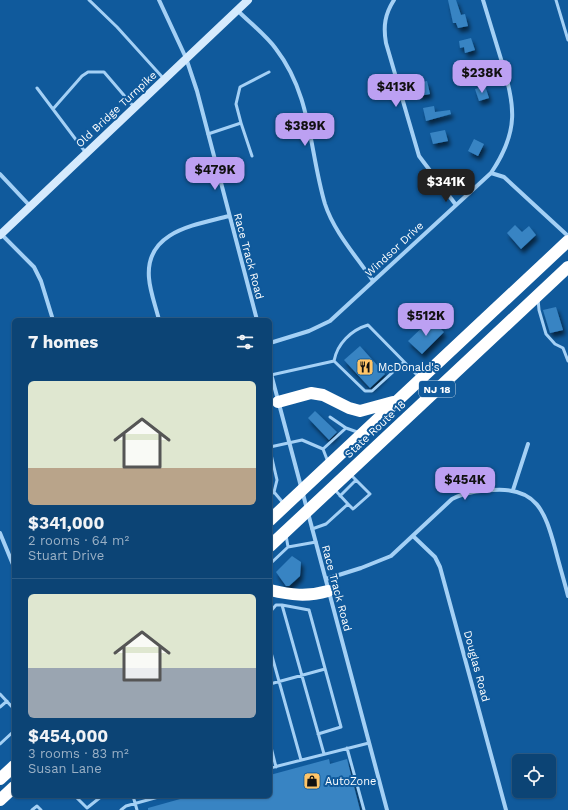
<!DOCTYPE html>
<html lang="en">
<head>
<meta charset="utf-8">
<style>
  body { margin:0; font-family:"Work Sans",sans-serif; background:#154b7a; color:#f1f3f6; height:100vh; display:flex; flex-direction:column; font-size:15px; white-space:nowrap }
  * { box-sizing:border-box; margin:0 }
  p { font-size:13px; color:#9ab0c5 }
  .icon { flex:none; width:22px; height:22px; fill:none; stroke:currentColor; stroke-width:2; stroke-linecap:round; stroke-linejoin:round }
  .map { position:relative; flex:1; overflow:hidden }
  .sheet { position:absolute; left:12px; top:318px; width:260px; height:480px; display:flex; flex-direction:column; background:#0c4475; border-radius:6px; box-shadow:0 1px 3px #0004,0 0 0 1px #2c5c87 }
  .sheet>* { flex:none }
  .buttons { position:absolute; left:512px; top:754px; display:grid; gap:8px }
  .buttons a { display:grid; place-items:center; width:44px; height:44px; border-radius:6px; background:#0c4475; box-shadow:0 1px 3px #0004,0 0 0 1px #2c5c87; font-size:20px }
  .price { position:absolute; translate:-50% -34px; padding:0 9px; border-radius:8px; background:#bca0f2; color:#111; font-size:13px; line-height:26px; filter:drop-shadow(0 1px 2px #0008) }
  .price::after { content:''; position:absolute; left:50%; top:24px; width:12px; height:9px; margin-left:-6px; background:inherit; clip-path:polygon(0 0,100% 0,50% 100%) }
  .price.selected { background:#222; color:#fff }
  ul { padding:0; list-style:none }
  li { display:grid; align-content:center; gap:8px; height:212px; padding:0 16px }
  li+li { border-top:1px solid #2c5c87 }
  li span { display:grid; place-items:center; height:124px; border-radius:6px; color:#555 }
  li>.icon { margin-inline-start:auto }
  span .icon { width:72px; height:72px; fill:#fffc; stroke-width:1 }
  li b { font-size:17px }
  h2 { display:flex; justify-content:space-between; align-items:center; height:48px; padding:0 16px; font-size:17px }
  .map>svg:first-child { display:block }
  .building { fill:#3984c3; filter:url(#shadow) }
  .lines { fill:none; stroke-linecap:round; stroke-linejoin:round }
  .lane { stroke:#a4d0f5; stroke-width:3 }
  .street { stroke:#a4d0f5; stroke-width:4 }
  .secondary { stroke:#d5eafd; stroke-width:8 }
  .highway { stroke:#fff; stroke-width:12 }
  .labels { text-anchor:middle; stroke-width:4; stroke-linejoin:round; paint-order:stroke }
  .shield { fill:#105a9c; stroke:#b7cee1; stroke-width:1 }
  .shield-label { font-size:10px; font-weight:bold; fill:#fff }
  .street-label { font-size:11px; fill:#fff; stroke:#105a9c }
  .poi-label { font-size:11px; fill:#fff; stroke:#105a9c; text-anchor:start }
</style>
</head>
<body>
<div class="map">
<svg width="568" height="810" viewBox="0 0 568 810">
  <defs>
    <filter id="shadow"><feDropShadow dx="2.5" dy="4.5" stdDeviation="2" flood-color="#0009"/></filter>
  </defs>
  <rect width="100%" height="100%" fill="#105a9c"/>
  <path class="building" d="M448,0H456L461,15L465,14L468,26L458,28L456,23H453Z
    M471,38L475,50L465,53L464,47L460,48L459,41Z
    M427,81L430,94L419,96L417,83Z
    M485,86L489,98L479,101L475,89Z
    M434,106L435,112L450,110L451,114L426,121L423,108Z
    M445,130L448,141L433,144L430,133Z
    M474,139L484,144L478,156L468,151Z
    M515,225L522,232L529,226L536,235L521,249L507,233Z
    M556,307L563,330L550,333L543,310Z
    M431,319L444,332L422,354L408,341Z
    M360,346L385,374L370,388L344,360Z
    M315,411L337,432L329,440L308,418Z
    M292,556L301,562L300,576L289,586H286L276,572Z
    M329,759L330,764L347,759L360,810H148V808L191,796H270V775Z"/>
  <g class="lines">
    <path class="lane" d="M89,0L117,27L164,79
      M556,0L568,40
      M37,88L86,153
      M53,109L82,76L88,72H104L134,107
      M241,123L236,104L240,87L269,72
      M208,134L241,123L252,156
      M538,299L539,310L546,334L555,344L563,348L568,361
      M334,361L365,391H372L404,362
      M271,375L334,361C337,344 351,330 368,325L419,377
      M330,417L346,428
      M270,447L302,440L323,449
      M270,450L277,480L274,492L270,495
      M328,462L323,449L346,428L360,433
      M274,492L284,504
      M340,496L356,480
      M348,504L353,509L370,494L350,474
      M312,529L326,524L348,504L335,490
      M286,535L288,547
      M270,564L288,547L316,542
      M270,612L276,605H282
      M270,649L301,760
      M270,684L325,669
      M0,694L14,709
      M0,707L7,701
      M318,734L341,727L309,610L282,605L324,754
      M270,743L276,767
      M0,744L14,731
      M347,748L364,810
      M270,768L369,743
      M75,796L87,808L102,796
      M133,796L137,810
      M32,810L37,806L41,810
      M121,810L126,806L162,796"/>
    <path class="street" d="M159,0L186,58L197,91L257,320
      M394,0C385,14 383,26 386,43L419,156L456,205
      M237,10C250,23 266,35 276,49C312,96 309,150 325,204C334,232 357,257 373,281
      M491,173L504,177L568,236
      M0,174L30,206
      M1,234L34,267L41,281L53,320
      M159,320C156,307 150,292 149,278C145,231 195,225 229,216
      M270,343L309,331L330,321L491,173C520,130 515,106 501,59C495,39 489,20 483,0
      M270,370L387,810
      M513,490L528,444
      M0,533L14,567
      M413,536L435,557L440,567L506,810
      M326,579L361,568L391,556L452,499C465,492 479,491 493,490C537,487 545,512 555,548C559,564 564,580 568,596"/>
    <path class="secondary" d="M0,235L248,0"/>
    <path class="highway" d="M278,402L311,393L323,395L349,408L360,411L393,402
      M270,520L568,241
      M270,546L568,267
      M270,590C291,595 307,597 328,591
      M0,779L14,766
      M0,800L14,787"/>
  </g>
  <defs>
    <g id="restaurant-square" transform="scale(0.9)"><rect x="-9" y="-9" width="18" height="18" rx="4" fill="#ffc568" stroke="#105a9c"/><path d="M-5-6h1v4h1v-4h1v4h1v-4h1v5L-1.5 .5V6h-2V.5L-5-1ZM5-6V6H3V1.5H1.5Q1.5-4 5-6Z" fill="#111"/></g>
    <g id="shop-square" transform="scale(0.9)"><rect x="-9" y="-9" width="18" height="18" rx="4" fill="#ffc568" stroke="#105a9c"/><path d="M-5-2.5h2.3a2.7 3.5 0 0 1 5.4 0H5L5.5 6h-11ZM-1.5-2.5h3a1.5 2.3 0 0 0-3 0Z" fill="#111"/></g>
  </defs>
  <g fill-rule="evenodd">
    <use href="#restaurant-square" x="365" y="367"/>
    <use href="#shop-square" x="312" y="781"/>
  </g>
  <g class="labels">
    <rect class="shield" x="419" y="381" width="36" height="16" rx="3"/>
    <g class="shield-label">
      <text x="437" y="393">NJ 18</text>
    </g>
    <g class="street-label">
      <text transform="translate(116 109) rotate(-43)" y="4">Old Bridge Turnpike</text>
      <text transform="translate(394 249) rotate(-43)" y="4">Windsor Drive</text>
      <text transform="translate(249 256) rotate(75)" y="4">Race Track Road</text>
      <text transform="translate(375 429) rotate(-43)" y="4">State Route 18</text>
      <text transform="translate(337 588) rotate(75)" y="4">Race Track Road</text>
      <text transform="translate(477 666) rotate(75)" y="4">Douglas Road</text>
    </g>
    <g class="poi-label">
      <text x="378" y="371">McDonald's</text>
      <text x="325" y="785">AutoZone</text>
    </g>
  </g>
</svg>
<div class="buttons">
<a><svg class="icon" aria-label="locate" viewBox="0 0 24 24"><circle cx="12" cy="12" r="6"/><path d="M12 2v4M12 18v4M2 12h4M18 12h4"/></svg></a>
</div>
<b class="price" style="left:482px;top:94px">$238K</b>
<b class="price" style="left:396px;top:108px">$413K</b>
<b class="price" style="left:305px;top:147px">$389K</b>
<b class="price" style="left:215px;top:191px">$479K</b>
<b class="price selected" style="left:446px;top:203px">$341K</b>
<b class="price" style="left:426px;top:337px">$512K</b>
<b class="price" style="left:465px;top:501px">$454K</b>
<section class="sheet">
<h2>7 homes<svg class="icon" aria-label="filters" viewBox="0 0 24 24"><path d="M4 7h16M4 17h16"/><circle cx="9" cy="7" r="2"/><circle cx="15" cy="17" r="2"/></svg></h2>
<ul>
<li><span style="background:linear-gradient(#dfe7d0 70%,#b9a48a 0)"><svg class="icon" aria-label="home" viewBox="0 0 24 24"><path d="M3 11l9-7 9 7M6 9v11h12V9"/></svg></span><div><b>$341,000</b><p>2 rooms · 64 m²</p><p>Stuart Drive</p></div></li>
<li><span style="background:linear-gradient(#dfe7d0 60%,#9aa5b1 0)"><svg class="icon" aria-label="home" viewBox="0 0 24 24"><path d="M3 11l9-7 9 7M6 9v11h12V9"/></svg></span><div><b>$454,000</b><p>3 rooms · 83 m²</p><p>Susan Lane</p></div></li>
</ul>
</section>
</div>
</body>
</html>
